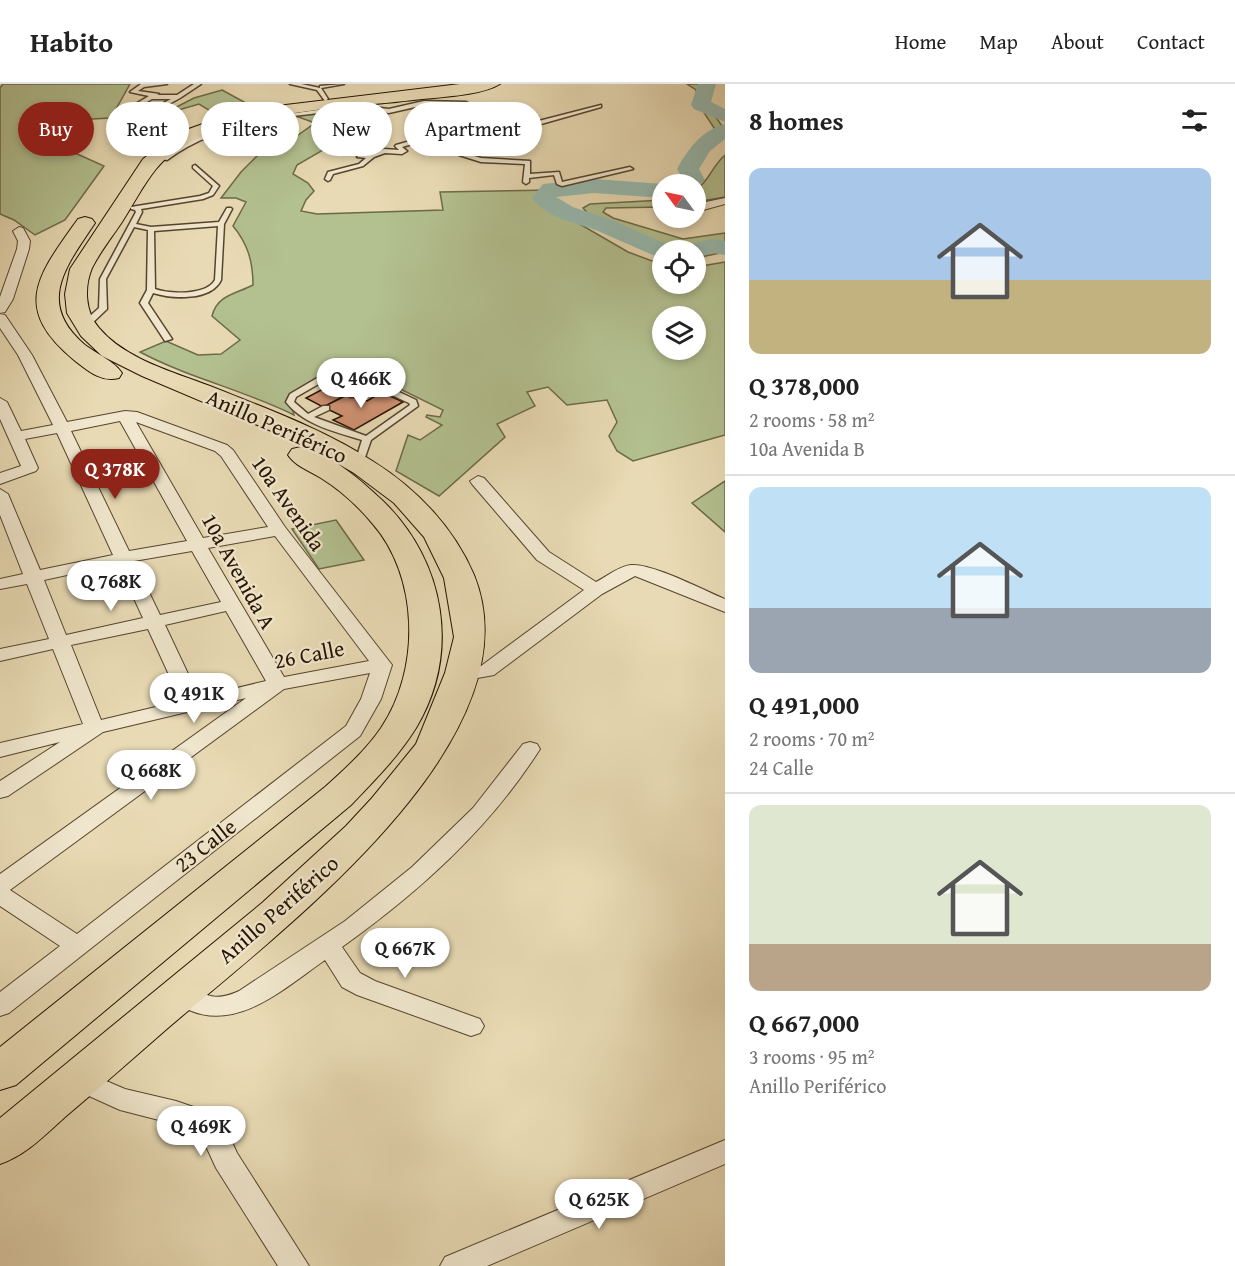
<!DOCTYPE html>
<html lang="en">
<head>
<meta charset="utf-8">
<style>
  body { margin:0; font-family:"Gentium Book Plus",serif; background:#f2f2f2; color:#222; height:100vh; display:flex; flex-direction:column; font-size:22px; white-space:nowrap }
  * { box-sizing:border-box; margin:0 }
  p { font-size:20px; color:#767676 }
  .icon { flex:none; width:33px; height:33px; fill:none; stroke:currentColor; stroke-width:2; stroke-linecap:round; stroke-linejoin:round }
  .map { position:relative; flex:1; overflow:hidden }
  .drawer { display:flex; flex-direction:column; background:#fff; width:510px }
  .drawer>* { flex:none }
  .top-card { position:absolute; left:18px; top:18px; width:570px; height:54px; display:flex; gap:12px }
  .needle { width:39px; rotate:303deg }
  .fabs { position:absolute; left:652px; top:90px; display:grid; gap:12px }
  .fabs a { display:grid; place-items:center; width:54px; height:54px; border-radius:50%; background:#fff; box-shadow:0 3px 9px #0003; font-size:30px }
  .price { position:absolute; translate:-50% -51px; padding:0 14px; border-radius:21px; background:#fff; color:#222; font-size:20px; line-height:39px; filter:drop-shadow(0 2px 3px #0008) }
  .price::after { content:''; position:absolute; left:50%; top:36px; width:18px; height:14px; margin-left:-9px; background:inherit; clip-path:polygon(0 0,100% 0,50% 100%) }
  .price.selected { background:#8f2418; color:#fff }
  ul { padding:0; list-style:none }
  li { display:grid; align-content:center; gap:12px; height:318px; padding:0 24px }
  li+li { border-top:2px solid #e0e0e0 }
  li span { display:grid; place-items:center; height:186px; border-radius:12px; color:#555 }
  li>.icon { margin-inline-start:auto }
  span .icon { width:108px; height:108px; fill:#fffc; stroke-width:1 }
  li b { font-size:26px }
  h2 { display:flex; justify-content:space-between; align-items:center; height:72px; padding:0 24px; font-size:26px }
  .pill { padding:0 21px; border-radius:27px; background:#fff; box-shadow:0 3px 9px #0003; font-size:21px; line-height:54px }
  .pill.selected { background:#8f2418; color:#fff }
  header { display:flex; align-items:center; gap:36px; box-sizing:border-box; height:84px; padding:0 30px; background:#fff; border-bottom:2px solid #e0e0e0 }
  header strong { font-size:28px }
  nav { display:flex; gap:33px; margin-inline-start:auto; font-size:21px }
  main { display:flex; flex:1; min-height:0 }
  .map>svg:first-child { display:block }
  .green { fill:#b3c090; stroke:#6c6a48; stroke-width:1.5; fill-rule:evenodd }
  .lines { fill:none; stroke-linecap:round; stroke-linejoin:round }
  .river { fill:#97bab0; fill-rule:evenodd }
  .building { fill:#d09375; stroke:#251300; stroke-width:1.5 }
  .lane-casing { stroke:#56452d; stroke-width:3 }
  .street-casing { stroke:#56452d; stroke-width:2 }
  .highway-casing { stroke:#251300; stroke-width:2 }
  .lane { fill:#f0e7ce; fill-rule:evenodd }
  .street { fill:#f0e7ce; fill-rule:evenodd }
  .highway { fill:#e8dab4; fill-rule:evenodd }
  .labels { text-anchor:middle; stroke-width:4.5; stroke-linejoin:round; paint-order:stroke }
  .street-label { font-size:22px; fill:#251300; stroke:#f0e7ce }
</style>
</head>
<body>
<header>
<strong>Habito</strong>
<nav><a>Home</a><a>Map</a><a>About</a><a>Contact</a></nav>
</header>
<main>
<div class="map">
<svg width="725" height="1182" viewBox="0 0 725 1182">
  <rect width="100%" height="100%" fill="#e8dab4"/>
  <filter id="stains"><feTurbulence type="fractalNoise" baseFrequency=".00333" numOctaves="4"/><feColorMatrix values="0 0 0 0 .2 0 0 0 0 .09 0 0 0 0 .02 0 0 0 .5 -.17"/></filter>
  <radialGradient id="worn" r=".72"><stop offset=".6" stop-color="#630" stop-opacity="0"/><stop offset="1" stop-color="#630" stop-opacity=".3"/></radialGradient>
  <path class="green" d="M3,0H130L111,34L92,35L79,39L46,34L28,40C42,51 57,51 75,51L77,58L75,69L104,82L65,136L35,151L14,136L0,130V4Z
    M687,0H707L710,3L707,20L724,45L720,53L697,18L696,6Z
    M222,6L246,19L212,28L199,20L161,31L194,14Z
    M359,25L345,38L350,41L327,51L330,62L297,81L293,90L308,99L314,107L306,116L301,127L317,130L443,126L440,108L552,106L543,112L545,120L628,168L663,181V200H696V183L725,178V351L633,377L617,367L609,352L617,338L607,316L567,321L548,303L527,308L535,322L497,340L505,353L439,412L396,387L408,351L420,356L442,341L426,333L427,331L440,333L443,326L368,289L339,288L290,315L294,331C244,306 189,294 140,268L166,257L198,271L221,270L240,256L212,232C217,211 236,210 253,201C253,178 248,160 233,142L246,118L236,114H221L241,88L262,67L298,51L315,39L293,31ZM663,232H696V266H663Z
    M725,71V113L696,118V105C708,99 712,82 725,71Z
    M663,116V123L606,124L603,128L613,134L683,155L725,149V168L696,174V166H663V169L646,163L590,132L583,124L590,120Z
    M725,397V448L692,419Z
    M336,436L364,476L319,485L292,445Z"/>
  <g class="lines">
    <path class="river" d="M698,0H716L711,18L725,25V38L694,25L691,21Z
      M725,40V55L710,67L699,85L705,96L696,103V100H674L682,93L677,85C688,65 702,46 725,40Z
      M594,95L664,100L663,114L594,109L556,113L573,123L614,137L671,162L675,166H663V174L655,172C636,164 617,155 598,147C577,139 546,134 532,114L543,100Z
      M712,155L725,157V171L712,169L696,173V166H683L687,161Z"/>
  </g>
  <path class="building" d="M340,296L358,305L323,323L306,314Z
    M382,308L403,318L354,346L333,336L342,332L323,323L349,310L367,317Z"/>
  <g class="lines">
    <g class="lane-casing">
      <path id="lane" d="M141,0H167L144,3L138,7L159,10L157,11H177L194,0H201L180,14L134,39L131,37L132,36L171,15H152L138,23H134V21L149,12L130,8Z
        M290,0H301L320,4V2L344,0L321,4L328,15L325,17L317,6Z
        M424,17L466,18L472,21L455,31L454,37L443,47L444,53L450,56L459,49L470,44L527,40L601,21V23L527,44L471,48L455,58L462,61L464,69L481,74L530,77V90L559,88L562,98L630,83L633,85L562,102L557,100L554,91L529,94V98L526,100L523,98L525,80L481,78L459,71L457,63L439,55L438,50L423,57L402,63L407,67L402,70L385,69L374,73L363,82L333,90L330,96L328,97L325,95L328,88L359,80L366,74L357,73L362,69L355,57C350,64 344,73 333,69L335,62L327,55V53H331L340,61L339,67L344,65L353,53L359,54L368,69L367,71L384,65L399,66L395,62L396,61C418,55 432,51 449,36L450,29L464,22L424,21L389,29L353,25L285,33L282,31L353,21L389,25Z
        M258,34L260,35V37C226,45 195,55 167,76L162,75C188,51 225,41 258,34Z
        M195,81L219,102L213,111L203,115L141,125L142,128L136,140L151,143L219,138L227,124H231L232,125L224,140L221,196C211,217 173,215 153,209L148,219L172,255L165,257L140,219L147,206L148,146L134,143L106,195L107,225L88,243H82V239L99,224L100,195L136,128L135,126L131,125V123L200,112L209,109L213,102L193,84V82ZM218,142L215,196C206,212 169,210 155,205L154,147Z
        M351,287L379,297L380,299L416,316L418,322L371,356L363,379L359,382L355,379L362,356C336,348 304,341 286,318L290,310L324,290ZM350,291L368,300L350,309V313H356L374,303L409,319L410,321L366,352L314,333L329,326V322H323L308,330L294,318L296,313L329,294Z"/>
    </g>
    <g class="street-casing">
      <path id="street" d="M725,114V120L696,128V120Z
        M19,143L23,144L30,157L29,165L13,215L5,228L0,229V213L17,165L18,157L13,147Z
        M0,230L5,231L32,271L67,338L125,327L137,328L227,361L233,366L285,443L392,581L381,615L360,652L9,929L0,932V908L60,862L0,822V790L246,614L103,648L8,712L0,714V697L60,658L0,673V659L83,640L53,565L0,577V565L49,555L27,500L0,505V495L23,490L0,431V405L8,410L40,486L113,471L57,349L25,355L38,384L36,387L0,400V389L21,382L0,335V314L7,318L21,347L53,341L18,271L0,244ZM120,337L187,457L129,467L71,347ZM136,338L215,367L221,372L268,443L203,454ZM275,452L369,577L284,593L208,464ZM192,467L221,518L160,531L134,477ZM118,480L143,534L66,551L44,496ZM226,527L266,597L199,613L165,541ZM148,545L181,617L101,636L71,561ZM370,589L361,615L346,642L77,850L10,806L284,605Z
        M478,392L484,394L549,468L596,498C606,493 619,482 631,481C652,479 703,506 725,515V528L635,492L602,510L494,591L461,597L454,595L451,591L454,587L481,582L584,506L537,476L472,400L470,397Z
        M530,658L537,660L540,665C489,745 419,808 342,863L360,889L375,897L480,935L484,942L480,949L471,952L357,911L342,903L325,876C287,902 239,948 189,926C180,922 172,919 168,910L171,903L180,901C205,908 211,920 239,907L345,837L412,783L473,724L523,660Z
        M78,985L125,1005L176,1017L208,1028L226,1045L237,1069L309,1182H278L216,1084L205,1060L190,1044L120,1026L69,1003L65,996L69,989Z
        M725,1056V1080L487,1182H440L445,1173Z"/>
    </g>
    <g class="highway-casing">
      <path id="highway" d="M460,0H500C481,12 437,13 413,16C343,25 202,27 156,85C143,101 133,121 122,138C112,153 100,168 92,184C84,203 85,228 99,244C125,275 173,288 210,302C265,324 324,345 374,378C417,405 454,444 474,491C542,659 268,856 161,950C129,978 97,1006 65,1033C45,1051 26,1071 0,1080V1034L262,819L346,742L372,714L416,660L445,589L454,553L444,494L424,453L394,419L354,389L309,363L142,292L102,272L81,252L67,229L65,210L70,185L143,75L164,59L186,46L211,37L269,23Z
        M85,133L92,135L95,139C67,181 35,219 85,261C97,270 114,277 122,289L119,294C101,299 87,286 74,276C10,223 39,190 78,135Z
        M301,363C332,371 361,396 384,418C445,478 461,569 416,644C398,673 374,697 351,721L16,1001L0,1006V963L325,703C345,685 366,666 381,644C421,585 419,492 372,439C358,422 340,406 321,394C310,387 295,382 288,371L292,365Z"/>
    </g>
    <use href="#lane" class="lane"/>
    <use href="#street" class="street"/>
    <use href="#highway" class="highway"/>
  </g>
  <g class="labels">
    <g class="street-label">
      <text transform="translate(277 342) rotate(24)" y="8">Anillo Periférico</text>
      <text transform="translate(289 419) rotate(55)" y="8">10a Avenida</text>
      <text transform="translate(239 487) rotate(61)" y="8">10a Avenida A</text>
      <text transform="translate(309 570) rotate(-11)" y="8">26 Calle</text>
      <text transform="translate(205 761) rotate(-38)" y="8">23 Calle</text>
      <text transform="translate(278 825) rotate(-41)" y="8">Anillo Periférico</text>
    </g>
  </g>
  <rect width="100%" height="100%" filter="url(#stains)"/>
  <rect width="100%" height="100%" fill="url(#worn)"/>
</svg>
<div class="fabs">
<a><svg class="needle" viewBox="-14 -14 28 28"><path d="M0-13l5 13h-10z" fill="#e53935"/><path d="M0 13l5-13h-10z" fill="#767676"/></svg></a>
<a><svg class="icon" aria-label="locate" viewBox="0 0 24 24"><circle cx="12" cy="12" r="6"/><path d="M12 2v4M12 18v4M2 12h4M18 12h4"/></svg></a>
<a><svg class="icon" aria-label="layers" viewBox="0 0 24 24"><path d="M12 4l9 5-9 5-9-5zM3 14l9 5 9-5"/></svg></a>
</div>
<b class="price" style="left:361px;top:325px">Q 466K</b>
<b class="price selected" style="left:115px;top:416px">Q 378K</b>
<b class="price" style="left:111px;top:528px">Q 768K</b>
<b class="price" style="left:194px;top:640px">Q 491K</b>
<b class="price" style="left:151px;top:717px">Q 668K</b>
<b class="price" style="left:405px;top:895px">Q 667K</b>
<b class="price" style="left:201px;top:1073px">Q 469K</b>
<b class="price" style="left:599px;top:1146px">Q 625K</b>
<div class="top-card">
<a class="pill selected">Buy</a>
<a class="pill">Rent</a>
<a class="pill">Filters</a>
<a class="pill">New</a>
<a class="pill">Apartment</a>
</div>
</div>
<section class="drawer">
<h2>8 homes<svg class="icon" aria-label="filters" viewBox="0 0 24 24"><path d="M4 7h16M4 17h16"/><circle cx="9" cy="7" r="2"/><circle cx="15" cy="17" r="2"/></svg></h2>
<ul>
<li><span style="background:linear-gradient(#a9c7e8 60%,#c2b280 0)"><svg class="icon" aria-label="home" viewBox="0 0 24 24"><path d="M3 11l9-7 9 7M6 9v11h12V9"/></svg></span><div><b>Q 378,000</b><p>2 rooms · 58 m²</p><p>10a Avenida B</p></div></li>
<li><span style="background:linear-gradient(#bfe0f5 65%,#9aa5b1 0)"><svg class="icon" aria-label="home" viewBox="0 0 24 24"><path d="M3 11l9-7 9 7M6 9v11h12V9"/></svg></span><div><b>Q 491,000</b><p>2 rooms · 70 m²</p><p>24 Calle</p></div></li>
<li><span style="background:linear-gradient(#dfe7d0 75%,#b9a48a 0)"><svg class="icon" aria-label="home" viewBox="0 0 24 24"><path d="M3 11l9-7 9 7M6 9v11h12V9"/></svg></span><div><b>Q 667,000</b><p>3 rooms · 95 m²</p><p>Anillo Periférico</p></div></li>
</ul>
</section>
</main>
</body>
</html>
